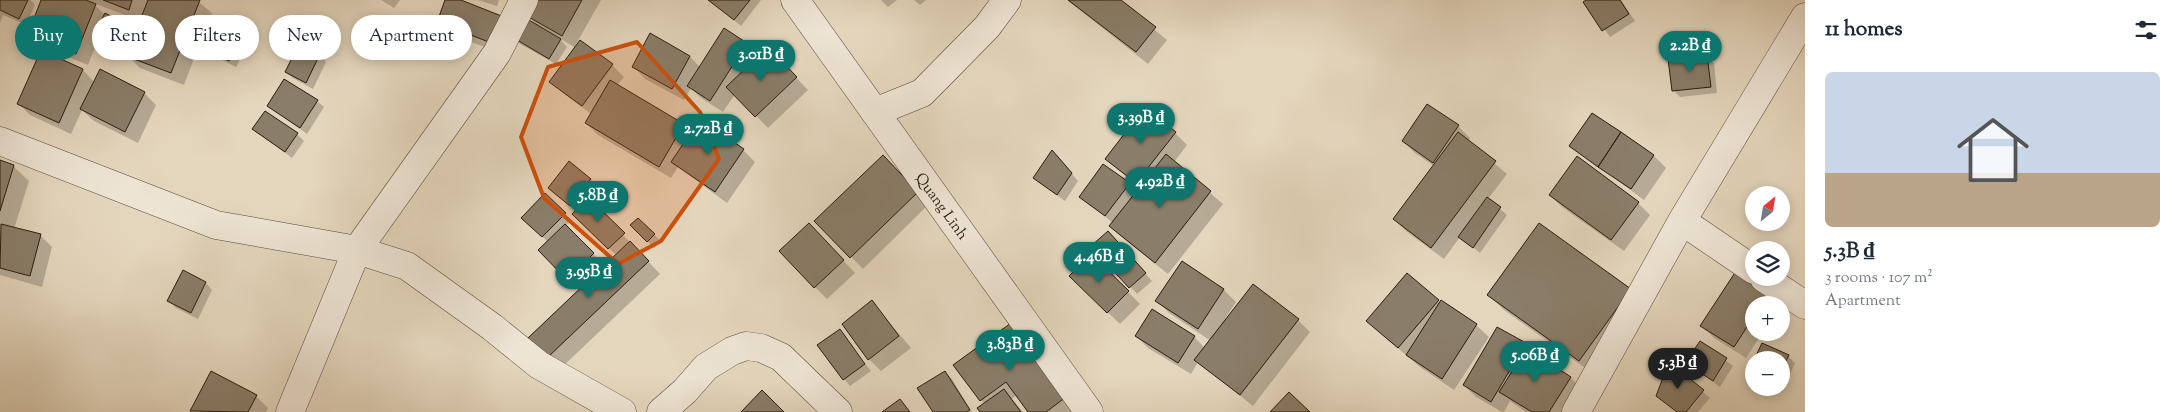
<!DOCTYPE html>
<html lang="en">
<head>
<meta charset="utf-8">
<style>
  body { margin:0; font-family:"Sorts Mill Goudy",serif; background:#f6f6f7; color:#1f2937; height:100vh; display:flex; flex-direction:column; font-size:19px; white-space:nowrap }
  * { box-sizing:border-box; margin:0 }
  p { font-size:16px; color:#747a83 }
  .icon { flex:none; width:28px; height:28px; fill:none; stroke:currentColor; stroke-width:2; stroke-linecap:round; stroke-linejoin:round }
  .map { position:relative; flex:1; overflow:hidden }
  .details { display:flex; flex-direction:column; background:#fff; width:375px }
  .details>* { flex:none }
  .hud { position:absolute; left:15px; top:15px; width:475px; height:45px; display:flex; gap:10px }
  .needle { width:32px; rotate:30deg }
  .buttons { position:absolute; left:1745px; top:186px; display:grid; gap:10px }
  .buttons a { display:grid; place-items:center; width:45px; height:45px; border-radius:50%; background:#fff; box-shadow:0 2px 12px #0003; font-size:25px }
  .price { position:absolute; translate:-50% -42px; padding:0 11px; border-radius:18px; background:#0f766e; color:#fff; font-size:16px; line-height:32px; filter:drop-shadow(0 1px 2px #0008) }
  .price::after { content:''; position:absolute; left:50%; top:30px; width:15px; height:11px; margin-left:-8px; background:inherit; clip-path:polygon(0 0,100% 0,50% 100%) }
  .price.current { background:#222; color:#fff }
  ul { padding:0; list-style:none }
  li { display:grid; align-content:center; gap:10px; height:265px; padding:0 20px }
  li+li { border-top:1px solid #e0e1e3 }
  li span { display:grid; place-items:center; height:155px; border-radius:8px; color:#555 }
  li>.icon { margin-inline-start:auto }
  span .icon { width:90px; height:90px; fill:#fffc; stroke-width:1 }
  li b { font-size:21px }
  h2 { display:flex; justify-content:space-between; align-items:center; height:60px; padding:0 20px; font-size:21px }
  .chip { padding:0 18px; border-radius:22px; background:#fff; box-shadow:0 2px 12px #0003; font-size:18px; line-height:45px }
  .chip.current { background:#0f766e; color:#fff }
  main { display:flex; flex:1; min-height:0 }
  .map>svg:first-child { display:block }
  .shadow { fill:#0003 }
  .building { fill:#8a7d69; stroke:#281c0f }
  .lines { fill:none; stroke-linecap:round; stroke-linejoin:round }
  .minor-casing { stroke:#574a3a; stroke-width:29 }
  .tertiary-casing { stroke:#574a3a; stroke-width:29 }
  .minor { stroke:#ede4d4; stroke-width:28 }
  .tertiary { stroke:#ede4d4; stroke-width:28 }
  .marked { fill:#cb500c; fill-opacity:0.2; stroke:#cb500c; stroke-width:4; stroke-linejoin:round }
  .labels { text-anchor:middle; stroke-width:5; stroke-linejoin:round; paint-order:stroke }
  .street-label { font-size:15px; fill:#281c0f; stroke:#ede4d4 }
</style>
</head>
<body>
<main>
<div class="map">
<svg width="1805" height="412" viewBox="0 0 1805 412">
  <rect width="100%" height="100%" fill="#e4d6bd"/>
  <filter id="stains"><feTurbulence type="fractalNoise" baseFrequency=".004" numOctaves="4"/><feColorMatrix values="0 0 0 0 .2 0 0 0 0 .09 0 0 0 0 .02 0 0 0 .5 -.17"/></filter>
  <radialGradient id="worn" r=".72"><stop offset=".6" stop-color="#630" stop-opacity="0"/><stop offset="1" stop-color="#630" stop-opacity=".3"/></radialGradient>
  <path class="shadow" d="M0,0H31L35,5L26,25L3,15L0,23Z
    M43,0H196L212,13L208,23L241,39L247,46L236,67L198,48L184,85L140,68L128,56L141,21L93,3L105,15L123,24L130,31L122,46L101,33L88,65L41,46L29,34Z
    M381,0H400L394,8Z
    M446,0H457L504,18L539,27L528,16L537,0H601L575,46L612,65L624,77L617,86L683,125L692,133L743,150L755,162L727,203L678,167L671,178L598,135L586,123L591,114L563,93L551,81L576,48L559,38L567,47L556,64L520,44L513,37L506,55L450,34L438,22Z
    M478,0H499L497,6Z
    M710,0H761L741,26Z
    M881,0H897L888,7Z
    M914,0H926L920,5Z
    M1067,0H1119L1167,40L1148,64Z
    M1589,0H1621L1635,21L1610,37L1585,2Z
    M724,30L746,44L760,57L780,61L808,90L768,128L735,94L723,112L701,98L691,88L684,100L645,79L633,66L690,57L700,67Z
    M299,45L320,55L326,62L313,89L293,78L286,72Z
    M42,52L83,70L95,83L144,93L156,105L138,143L94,121L82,110L71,134L30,115L18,103Z
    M1707,57L1714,63L1717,93L1680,97L1673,90Z
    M317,101L324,107L307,134L268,106Z
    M1458,126L1470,138L1468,141L1507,174L1488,199L1507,215L1480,253L1460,237L1444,259L1406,231L1394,219L1434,166L1415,153L1403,141Z
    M254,129L297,134L304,141L292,158Z
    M1175,133L1187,145L1174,162L1223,204L1168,274L1123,238L1110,226L1113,223L1081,197L1129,184L1137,192L1141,188L1107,158Z
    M1621,133L1654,156L1666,168L1644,200L1571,146Z
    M1053,151L1078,181L1065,201L1034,178Z
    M882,156L929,204L863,269L816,221Z
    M0,161L13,166L29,181L14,229L40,235L52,247L42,287L0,275Z
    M569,163L597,187L588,198L660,274L560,369L530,339L617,256L574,214L577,210L557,194Z
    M545,195L571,220L566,226L600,261L575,285L540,250L548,242L523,218Z
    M1550,195L1638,203L1650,215L1624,251L1562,207Z
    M638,219L661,241L654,248L632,225Z
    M1539,225L1645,306L1595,375L1504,310L1489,295Z
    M821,237L855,273L827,299L815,287Z
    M1114,240L1152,281L1137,294L1093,246Z
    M1091,255L1140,304L1120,324L1070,276Z
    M1182,263L1224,290L1236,302L1225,319L1226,320H1298L1310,332L1253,406L1198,362L1191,374L1148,348L1136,336L1152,311L1194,337L1205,348L1211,341L1169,313L1157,301Z
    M183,272L206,283L212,290L198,319L176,308L169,301Z
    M1407,275L1440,303L1476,325L1489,337L1454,390L1420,367L1380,333Z
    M1770,290L1781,305H1754V332H1763L1746,358L1714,338L1702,326Z
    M872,302L911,348L881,371L869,359Z
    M1011,324L1075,412H1029L1017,395L1012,399L1023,412H981L985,405L954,365Z
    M839,331L871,371L850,386L844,379Z
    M1700,342L1733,366L1720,387L1687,363Z
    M1525,344L1536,356L1571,378L1583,390L1568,412H1526L1510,401L1504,412H1502L1476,397L1464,385Z
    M1788,356L1795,363L1782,392L1773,388H1781V360H1755Z
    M1670,364L1710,398L1698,412H1677L1665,402Z
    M1754,364V377L1749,373Z
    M945,372L952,379L972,412H934Z
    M256,396L268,408L266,412L192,411Z"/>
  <path class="building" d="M0,0H28L19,19L0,10Z
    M41,0H86L96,4L76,54L28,34Z
    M103,0H132L129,10Z
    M148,0H200L171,73L126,56Z
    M445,0H461L504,17L494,44L437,22Z
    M535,0H582L562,36L527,16Z
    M708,0H750L734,20Z
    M1068,0H1121L1156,27L1136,52Z
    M1586,0H1620L1629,14L1602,31L1583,2Z
    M105,13L124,23L115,40L96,30Z
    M524,17L561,39L549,59L512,37Z
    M201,18L241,38L229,61L190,41Z
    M724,28L747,43L710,101L687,86Z
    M650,33L690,56L672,89L632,67Z
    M580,40L613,64L582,106L549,82Z
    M299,44L320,54L306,83L285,72Z
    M768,47L797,77L755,117L726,87Z
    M41,50L83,69L59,123L17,104Z
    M1707,55L1711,87L1672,91L1668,59Z
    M100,69L145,92L125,132L80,109Z
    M284,79L318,100L300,128L267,106Z
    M610,80L684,124L659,167L585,123Z
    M1427,104L1459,125L1433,163L1402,141Z
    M1145,107L1176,132L1136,183L1105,159Z
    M265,111L298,133L285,152L252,129Z
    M1592,113L1621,132L1598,167L1569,146Z
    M700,119L744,149L715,192L671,162Z
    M1458,132L1496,161L1431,248L1393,219Z
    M1621,132L1654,155L1631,189L1598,167Z
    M1052,150L1072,173L1057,195L1033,178Z
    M1166,154L1211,191L1155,263L1109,226Z
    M883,155L918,192L850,258L814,221Z
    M1577,156L1639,202L1611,240L1549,195Z
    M0,160L14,165L0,211Z
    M569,161L591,179L570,206L548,188Z
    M1103,164L1130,183L1105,216L1079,197Z
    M545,193L566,213L542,237L521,218Z
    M588,197L625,233L608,249L572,214Z
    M1487,197L1501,207L1473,248L1458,237Z
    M638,218L655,234L647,242L630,225Z
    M809,223L844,260L814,288L779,251Z
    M1539,223L1631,289L1579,361L1487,295Z
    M1,224L41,234L30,276L0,268Z
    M565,224L594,253L567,280L538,250Z
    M1108,231L1146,273L1129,288L1091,246Z
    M630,241L649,261L547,358L528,338Z
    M1091,254L1129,291L1107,313L1069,276Z
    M1182,261L1224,289L1198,329L1155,301Z
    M1738,268L1771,289L1761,305H1754V316L1734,347L1700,326Z
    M183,270L206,282L191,313L167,301Z
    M1407,273L1439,300L1398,348L1366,321Z
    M1253,284L1299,319L1240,395L1194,360Z
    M872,300L899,336L868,360L842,324Z
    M1441,300L1477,324L1442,379L1406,355Z
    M1152,309L1195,336L1178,363L1135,336Z
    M1011,323L1066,397L1046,412H1028L1006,382L980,401L953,365Z
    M1497,327L1526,343L1491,402L1463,385Z
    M840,329L865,364L843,380L817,345Z
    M1700,341L1727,358L1713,381L1685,363Z
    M1762,343L1789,355L1781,371V360H1754Z
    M1527,348L1571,377L1549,412H1532L1499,392Z
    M1669,362L1704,390L1686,412H1677L1656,396Z
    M211,371L257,395L248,412L190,411Z
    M945,371L970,410L966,412H933L917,388Z
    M1004,389L1021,412H980L977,408Z
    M762,390L784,412H741Z
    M1289,392L1310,412H1270Z
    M900,399L910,412H882Z"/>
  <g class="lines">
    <g class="minor-casing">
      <path id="minor" d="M875,112L922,93L987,27L1007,0
        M0,141L216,225L357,250L497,53L524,0
        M1682,221L1754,270
        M1764,278L1805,305
        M290,412L357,250L407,266L492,327L539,365L622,412
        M661,412L685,391L706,367L732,351L746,346L761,348L781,357L838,412
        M1576,412L1682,221L1805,17"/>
    </g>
    <g class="tertiary-casing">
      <path id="tertiary" d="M795,0L1089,412"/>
    </g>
    <use href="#minor" class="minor"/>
    <use href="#tertiary" class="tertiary"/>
  </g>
  <path class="marked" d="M637,42L700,112L719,159L661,241L618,264L544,198L521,137L548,67Z"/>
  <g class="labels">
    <g class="street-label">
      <text transform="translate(942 206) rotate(54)" y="5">Quang Lĩnh</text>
    </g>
  </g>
  <rect width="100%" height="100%" filter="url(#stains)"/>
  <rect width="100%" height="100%" fill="url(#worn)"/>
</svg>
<div class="buttons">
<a><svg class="needle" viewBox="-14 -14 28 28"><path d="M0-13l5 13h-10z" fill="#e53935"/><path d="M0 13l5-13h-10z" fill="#747a83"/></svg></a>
<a><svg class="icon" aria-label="layers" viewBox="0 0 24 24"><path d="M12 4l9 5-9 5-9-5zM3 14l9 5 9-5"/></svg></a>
<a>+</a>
<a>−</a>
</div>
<b class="price" style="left:1690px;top:73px">2.2B ₫</b>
<b class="price" style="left:761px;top:82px">3.01B ₫</b>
<b class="price" style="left:1141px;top:145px">3.39B ₫</b>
<b class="price" style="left:708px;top:156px">2.72B ₫</b>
<b class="price" style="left:1160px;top:209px">4.92B ₫</b>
<b class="price" style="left:598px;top:223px">5.8B ₫</b>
<b class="price" style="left:1099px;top:284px">4.46B ₫</b>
<b class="price" style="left:589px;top:299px">3.95B ₫</b>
<b class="price" style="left:1010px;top:372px">3.83B ₫</b>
<b class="price" style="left:1535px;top:383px">5.06B ₫</b>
<b class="price current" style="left:1678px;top:390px">5.3B ₫</b>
<div class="hud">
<a class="chip current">Buy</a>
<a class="chip">Rent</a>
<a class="chip">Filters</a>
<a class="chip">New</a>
<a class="chip">Apartment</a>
</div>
</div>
<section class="details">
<h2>11 homes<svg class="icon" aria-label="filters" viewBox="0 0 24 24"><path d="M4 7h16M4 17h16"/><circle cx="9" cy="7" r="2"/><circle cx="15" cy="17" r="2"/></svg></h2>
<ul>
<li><span style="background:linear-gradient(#c9d6e8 65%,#b9a48a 0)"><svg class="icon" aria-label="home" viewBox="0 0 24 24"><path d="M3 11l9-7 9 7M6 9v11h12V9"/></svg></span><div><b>5.3B ₫</b><p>3 rooms · 107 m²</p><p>Apartment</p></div></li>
</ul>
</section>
</main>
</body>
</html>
